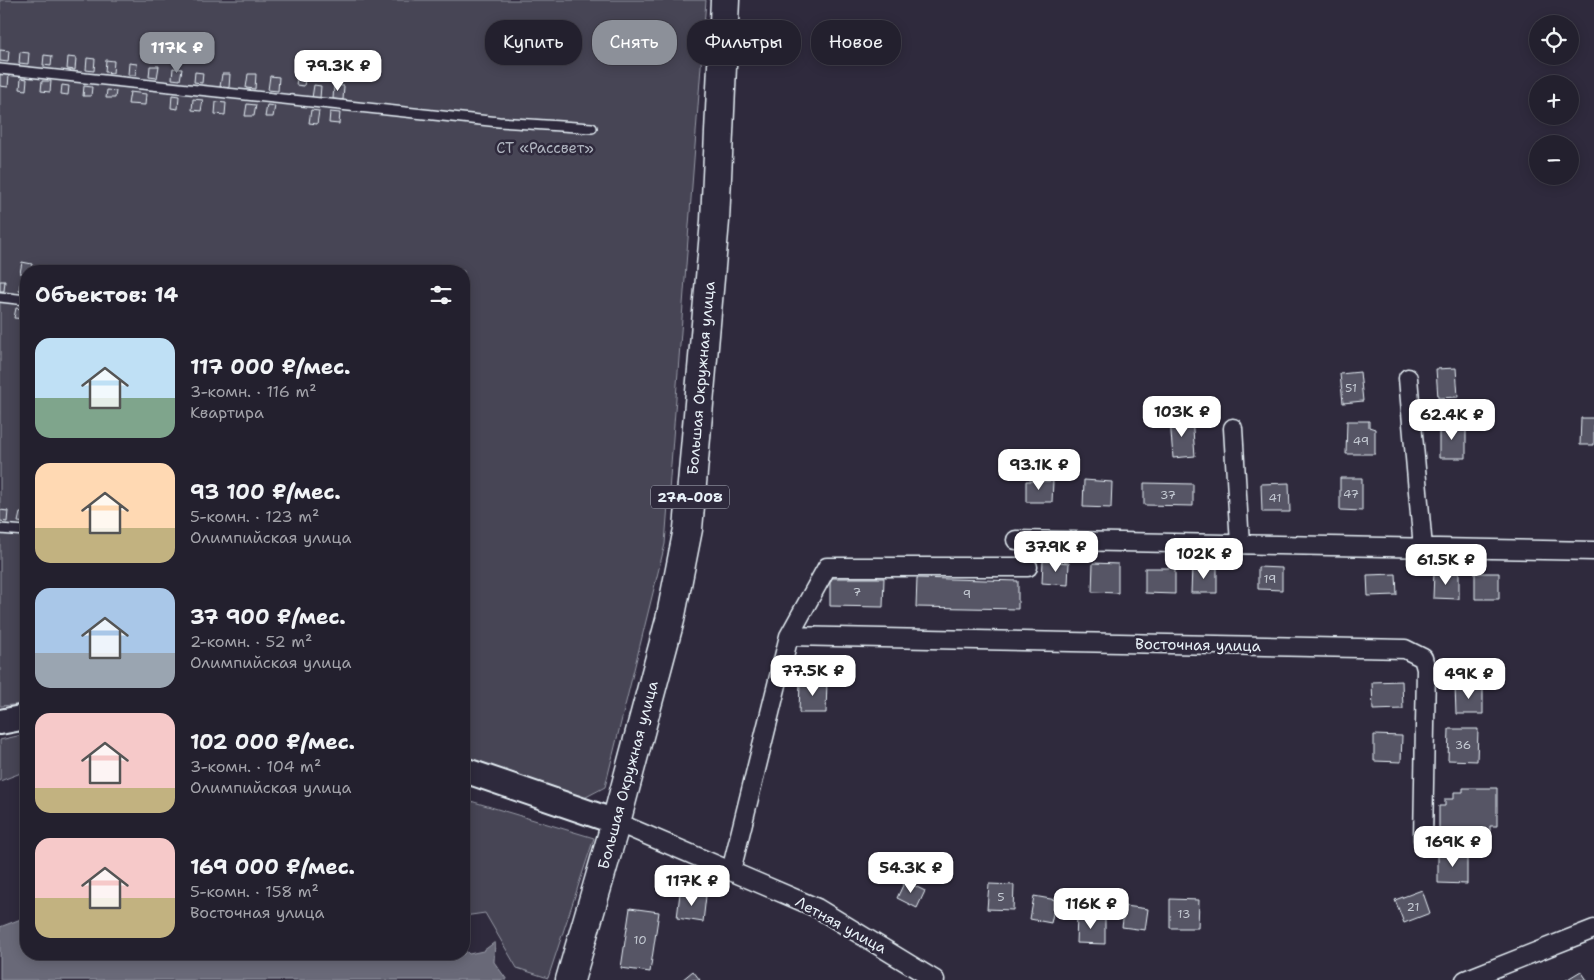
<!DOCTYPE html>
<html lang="ru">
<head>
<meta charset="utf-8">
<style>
  body { margin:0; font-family:"Shantell Sans",sans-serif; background:#2b2836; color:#f1f3f6; height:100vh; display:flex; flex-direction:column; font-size:19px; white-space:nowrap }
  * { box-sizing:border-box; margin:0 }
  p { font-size:16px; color:#a3a3aa }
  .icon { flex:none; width:28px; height:28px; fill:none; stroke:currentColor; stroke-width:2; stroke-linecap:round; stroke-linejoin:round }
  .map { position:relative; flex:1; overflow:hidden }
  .panel { position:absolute; left:20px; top:265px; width:450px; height:695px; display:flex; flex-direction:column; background:#23202e; border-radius:20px; box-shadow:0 2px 12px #0003,0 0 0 1px #403e4a }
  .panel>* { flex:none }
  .banner { position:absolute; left:485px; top:20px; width:475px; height:45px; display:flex; gap:10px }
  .buttons { position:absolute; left:1529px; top:15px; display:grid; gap:10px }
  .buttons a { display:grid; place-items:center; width:50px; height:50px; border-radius:50%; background:#23202e; box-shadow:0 2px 12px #0003,0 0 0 1px #403e4a; font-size:25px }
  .price { position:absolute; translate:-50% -42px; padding:0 11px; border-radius:10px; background:#fff; color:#222; font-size:16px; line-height:32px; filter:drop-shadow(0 1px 2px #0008) }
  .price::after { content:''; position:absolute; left:50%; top:30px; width:15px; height:11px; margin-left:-8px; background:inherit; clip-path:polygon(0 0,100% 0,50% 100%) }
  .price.active { background:#8c9099; color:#fff }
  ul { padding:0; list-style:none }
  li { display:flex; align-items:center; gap:15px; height:125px; padding:0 15px }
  li span { display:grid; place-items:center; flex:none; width:140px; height:100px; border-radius:15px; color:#555 }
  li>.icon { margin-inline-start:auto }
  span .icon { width:60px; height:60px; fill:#fffc; stroke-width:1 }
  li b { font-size:21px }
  h2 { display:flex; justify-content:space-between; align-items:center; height:60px; padding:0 15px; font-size:21px }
  .tag { padding:0 18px; border-radius:20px; background:#23202e; box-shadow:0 2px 12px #0003,0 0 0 1px #403e4a; font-size:18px; line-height:45px }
  .tag.active { background:#8c9099; color:#fff }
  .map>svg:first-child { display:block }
  .green { fill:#464455; stroke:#979aa6 }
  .water { fill:#696978; stroke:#9c9fab }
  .building { fill:#575565; stroke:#e8f1f8 }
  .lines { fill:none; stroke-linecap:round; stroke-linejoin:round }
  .lane-casing { stroke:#e8f1f8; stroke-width:12 }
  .street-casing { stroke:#e8f1f8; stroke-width:21 }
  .secondary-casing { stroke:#e8f1f8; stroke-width:28 }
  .primary-casing { stroke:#e8f1f8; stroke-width:31 }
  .lane { stroke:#2f2a3d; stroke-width:9 }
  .street { stroke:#2f2a3d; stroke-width:18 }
  .secondary { stroke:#2f2a3d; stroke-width:24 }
  .primary { stroke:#2f2a3d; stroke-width:28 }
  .labels { text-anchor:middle; stroke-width:5; stroke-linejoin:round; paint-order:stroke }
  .number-label { font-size:12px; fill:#c4cad3 }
  .shield { fill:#2f2a3d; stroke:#b0b5c0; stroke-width:1 }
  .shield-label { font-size:14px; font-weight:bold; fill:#e8f1f8 }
  .park-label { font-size:15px; fill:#afb4bf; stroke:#2f2a3d }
  .street-label { font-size:15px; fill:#e8f1f8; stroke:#2f2a3d }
</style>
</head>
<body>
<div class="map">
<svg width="1594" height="980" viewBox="0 0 1594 980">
  <rect width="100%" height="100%" fill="#2f2a3d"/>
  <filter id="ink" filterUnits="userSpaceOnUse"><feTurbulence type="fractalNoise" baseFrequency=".02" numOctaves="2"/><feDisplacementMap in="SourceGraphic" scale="10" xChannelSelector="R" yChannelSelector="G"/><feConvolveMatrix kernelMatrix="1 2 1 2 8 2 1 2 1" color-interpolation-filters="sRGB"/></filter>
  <g filter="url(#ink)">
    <path class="green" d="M0,0H706L665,544L605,787L569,806L464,772V271H26V704L0,706Z
      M26,734V771L0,781V740Z
      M464,799L594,838L548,978L517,968L485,913L464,916Z"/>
    <path class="water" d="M26,917V954H464V949L469,954L483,951L495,942L494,962L507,980H0V927Z"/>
    <path class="building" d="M0,50L9,51L8,62L0,61Z
      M20,52L29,53L28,64L19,63Z
      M44,55L52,56L51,66L43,65Z
      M68,57L76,58L75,70L67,69Z
      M87,58L95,59L94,71L86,70Z
      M106,60L114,61L113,73L105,72Z
      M129,63L137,64L136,75H128Z
      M150,66H159L157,78L149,77Z
      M173,68L182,69L180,80L172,79Z
      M298,71L306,72L304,86L296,85Z
      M195,72L203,73L202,83L194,82Z
      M0,74L9,75L8,87L0,86Z
      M222,74H230L229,88L220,87Z
      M248,74H256L255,89L246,88Z
      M270,76L279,77L278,91L268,90Z
      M21,78L27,79L26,90L20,89Z
      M42,81H51L50,92L41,91Z
      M62,85L69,86L68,95L61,94Z
      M314,85L321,86L320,98H312Z
      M334,85L344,86L343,100L333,99Z
      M84,86L92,87L91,96H83Z
      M107,90L116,91L115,98H106Z
      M130,92L146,94L145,105L128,104Z
      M172,95L179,96L178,109L171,108Z
      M193,99L203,100L201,111L192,110Z
      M216,102L226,103L225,115L215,114Z
      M247,104L256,105L254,116H245Z
      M267,105L275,106L273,117H265Z
      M311,110L319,111L317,124L309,123Z
      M330,112L340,113L339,124L329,123Z
      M22,262L32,264L31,271H26V274L20,273Z
      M0,281H5L4,291H0Z
      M20,284L25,285V292L19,291Z
      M16,308L26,310L25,319L14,318Z
      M1456,368L1458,397L1438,398L1436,369Z
      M1360,372L1363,401L1343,403L1340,374Z
      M1192,418L1195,456L1173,458L1170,419Z
      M1581,418H1594V445H1580Z
      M1347,421H1369V427L1375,429V454H1346Z
      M1439,424H1466V458H1439Z
      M1340,478H1362V511L1340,510Z
      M1084,480L1112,482L1111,508L1083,507Z
      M1026,481H1053L1052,502H1026Z
      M1144,483L1193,484V506L1144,505Z
      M1289,483L1290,512H1262L1261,484Z
      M0,510L8,511L7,522L0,521Z
      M20,513H26V523L18,522Z
      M1043,561L1069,563L1068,585L1042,583Z
      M1093,563L1118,564V593L1092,592Z
      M1192,567L1217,568V593H1191Z
      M1258,567L1282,568V590L1258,589Z
      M1145,568H1175V594L1145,593Z
      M1434,572L1459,573V599L1433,598Z
      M1475,573H1499V599H1475Z
      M1396,574L1397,595L1368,596L1367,575Z
      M830,578H884L883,607L830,606Z
      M917,578L1018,581V609L916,607Z
      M800,681H827L826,713H799Z
      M1402,681L1403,709L1373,710L1372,682Z
      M1455,686H1483V714H1456Z
      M1449,729H1478L1477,761L1448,760Z
      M1374,735L1402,736L1401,762L1374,761Z
      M1463,788H1497V826H1490V834H1439V806H1445V799H1454V792H1463Z
      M1438,853H1467V884L1438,883Z
      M905,881L925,891L917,908L897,898Z
      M989,884L1014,885L1013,910L987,909Z
      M1422,890L1430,913L1404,923L1395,900Z
      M680,893L706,896L703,922L677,918Z
      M1034,896L1056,900L1051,923L1030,919Z
      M1170,899L1199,900L1198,928H1170Z
      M1125,906L1148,909L1145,930L1122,927Z
      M630,908L659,912L650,972L621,968Z
      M1077,915L1105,916V944L1076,943Z
      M693,971L700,980H682Z
      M1581,971L1587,980H1566Z"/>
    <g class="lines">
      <g class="lane-casing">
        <path id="lane" d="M0,69L499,122L592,128
          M0,297L26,300
          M0,529L26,531"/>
      </g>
      <g class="street-casing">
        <path id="street" d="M1408,378L1423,548
          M1233,428L1240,544
          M1016,540L1594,551
          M789,636L1405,649L1423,658L1426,669L1423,840
          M616,822L817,908L935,980
          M731,871L789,636L827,567H1028
          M1465,980L1594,929"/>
      </g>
      <g class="secondary-casing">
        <path id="secondary" d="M0,722L26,717
          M464,770L616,822"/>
      </g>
      <g class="primary-casing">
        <path id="primary" d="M570,980L616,822L670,620L688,529L715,221L725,0"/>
      </g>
      <use href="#lane" class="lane"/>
      <use href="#street" class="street"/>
      <use href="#secondary" class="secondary"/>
      <use href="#primary" class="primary"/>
    </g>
  </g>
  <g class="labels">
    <g class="number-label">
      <text x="1351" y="392">51</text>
      <text x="1361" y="445">49</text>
      <text x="1351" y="498">47</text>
      <text x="1168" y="499">37</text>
      <text x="1275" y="502">41</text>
      <text x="1270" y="583">19</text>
      <text x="857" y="596">7</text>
      <text x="967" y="598">9</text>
      <text x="1463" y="749">36</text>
      <text x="1001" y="901">5</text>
      <text x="1413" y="911">21</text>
      <text x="1184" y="918">13</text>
      <text x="640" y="944">10</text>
    </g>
    <rect class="shield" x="651" y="485.5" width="78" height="23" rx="4"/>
    <g class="shield-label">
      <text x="690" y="502">27А-008</text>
    </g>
    <g class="park-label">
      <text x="545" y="153">СТ «Рассвет»</text>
    </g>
    <g class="street-label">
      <text transform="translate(701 378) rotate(-85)" y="5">Большая Окружная улица</text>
      <text transform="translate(1198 645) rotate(1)" y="5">Восточная улица</text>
      <text transform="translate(628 775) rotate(-75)" y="5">Большая Окружная улица</text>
      <text transform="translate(841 925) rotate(29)" y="5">Летняя улица</text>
    </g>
  </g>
</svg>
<div class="buttons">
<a><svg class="icon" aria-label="locate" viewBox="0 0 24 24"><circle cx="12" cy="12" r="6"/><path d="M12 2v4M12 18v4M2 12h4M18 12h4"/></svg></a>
<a>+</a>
<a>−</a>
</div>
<b class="price active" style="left:177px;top:74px">117K ₽</b>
<b class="price" style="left:338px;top:92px">79.3K ₽</b>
<b class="price" style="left:1182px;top:438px">103K ₽</b>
<b class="price" style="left:1452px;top:441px">62.4K ₽</b>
<b class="price" style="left:1039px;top:491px">93.1K ₽</b>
<b class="price" style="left:1056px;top:573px">37.9K ₽</b>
<b class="price" style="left:1204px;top:580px">102K ₽</b>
<b class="price" style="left:1446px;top:586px">61.5K ₽</b>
<b class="price" style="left:813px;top:697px">77.5K ₽</b>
<b class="price" style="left:1469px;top:700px">49K ₽</b>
<b class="price" style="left:1453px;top:868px">169K ₽</b>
<b class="price" style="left:911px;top:894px">54.3K ₽</b>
<b class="price" style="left:692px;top:907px">117K ₽</b>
<b class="price" style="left:1091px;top:930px">116K ₽</b>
<div class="banner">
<a class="tag">Купить</a>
<a class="tag active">Снять</a>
<a class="tag">Фильтры</a>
<a class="tag">Новое</a>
</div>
<section class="panel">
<h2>Объектов: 14<svg class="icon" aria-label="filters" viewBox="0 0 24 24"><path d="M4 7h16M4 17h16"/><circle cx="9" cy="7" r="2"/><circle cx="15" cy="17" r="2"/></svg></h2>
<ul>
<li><span style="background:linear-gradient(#bfe0f5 60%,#7fa58c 0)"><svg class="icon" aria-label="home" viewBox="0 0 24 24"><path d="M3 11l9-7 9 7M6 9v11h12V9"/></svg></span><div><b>117 000 ₽/мес.</b><p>3-комн. · 116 m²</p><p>Квартира</p></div></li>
<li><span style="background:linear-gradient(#ffd9b3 65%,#c2b280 0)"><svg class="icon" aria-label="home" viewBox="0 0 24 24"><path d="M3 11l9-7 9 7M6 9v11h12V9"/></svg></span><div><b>93 100 ₽/мес.</b><p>5-комн. · 123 m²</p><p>Олимпийская улица</p></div></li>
<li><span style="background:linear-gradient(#a9c7e8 65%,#9aa5b1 0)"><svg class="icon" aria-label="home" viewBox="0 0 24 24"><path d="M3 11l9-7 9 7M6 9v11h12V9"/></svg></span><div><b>37 900 ₽/мес.</b><p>2-комн. · 52 m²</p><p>Олимпийская улица</p></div></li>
<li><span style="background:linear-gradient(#f6c9c9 75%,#c2b280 0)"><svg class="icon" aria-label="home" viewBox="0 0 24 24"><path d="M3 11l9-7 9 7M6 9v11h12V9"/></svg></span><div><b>102 000 ₽/мес.</b><p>3-комн. · 104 m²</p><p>Олимпийская улица</p></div></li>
<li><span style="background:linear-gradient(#f6c9c9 60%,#c2b280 0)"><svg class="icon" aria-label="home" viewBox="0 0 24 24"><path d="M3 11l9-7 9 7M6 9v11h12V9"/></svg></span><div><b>169 000 ₽/мес.</b><p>5-комн. · 158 m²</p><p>Восточная улица</p></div></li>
</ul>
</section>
</div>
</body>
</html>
